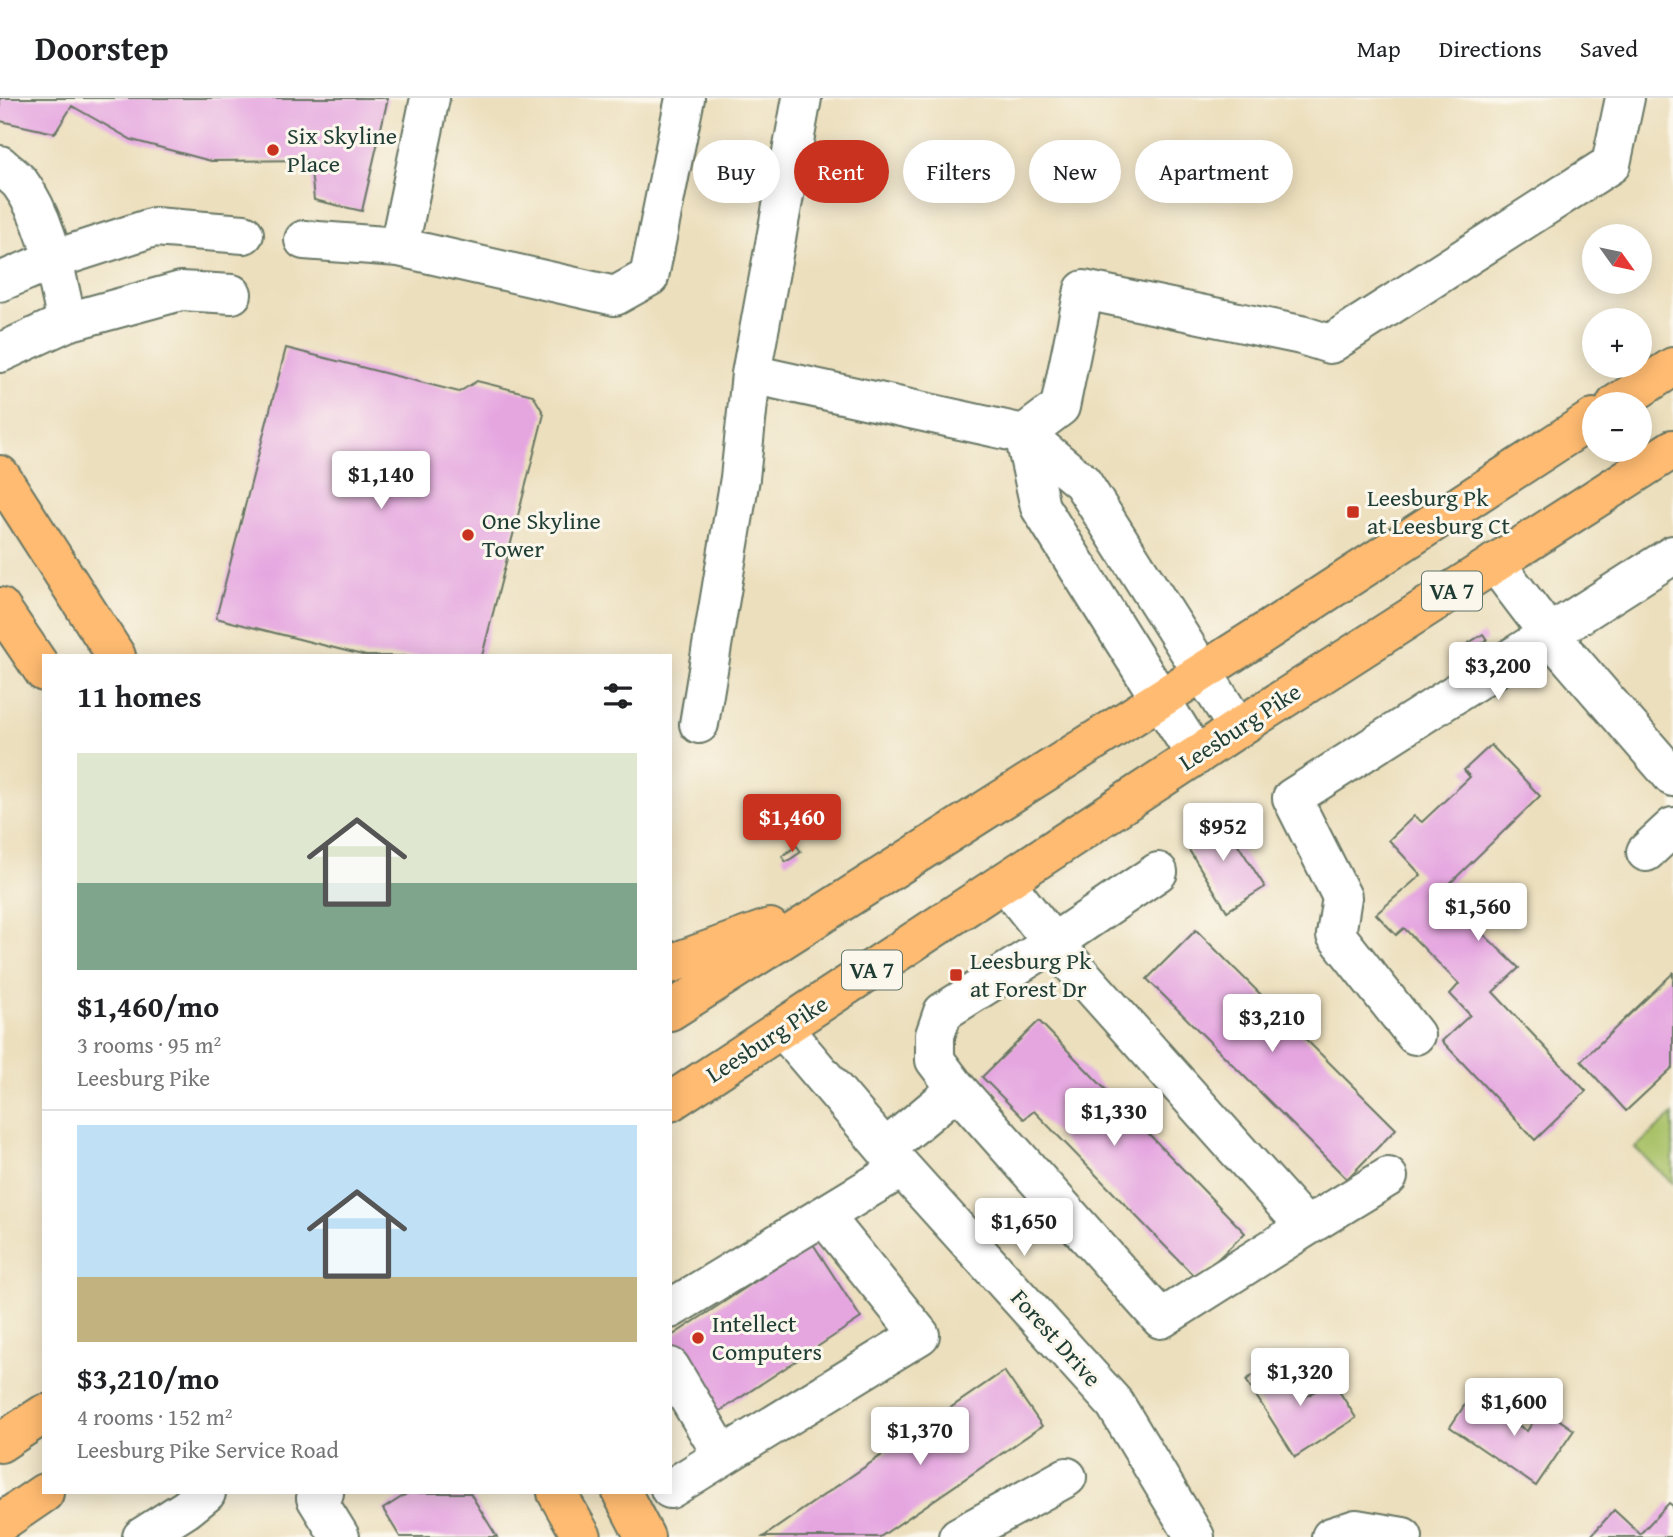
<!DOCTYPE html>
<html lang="en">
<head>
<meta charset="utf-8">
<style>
  body { margin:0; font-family:"Gentium Book Plus",serif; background:#f6f6f6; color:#202124; height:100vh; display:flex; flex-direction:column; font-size:26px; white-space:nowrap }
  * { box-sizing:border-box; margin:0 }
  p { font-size:23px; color:#757577 }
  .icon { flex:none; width:38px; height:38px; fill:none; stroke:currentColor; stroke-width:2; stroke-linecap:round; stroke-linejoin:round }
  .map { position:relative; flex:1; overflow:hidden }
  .drawer { position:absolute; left:42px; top:556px; width:630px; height:840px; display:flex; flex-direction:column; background:#fff; border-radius:0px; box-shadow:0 4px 18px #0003 }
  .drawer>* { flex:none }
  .banner { position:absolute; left:693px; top:42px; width:665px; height:63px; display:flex; gap:14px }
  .needle { width:46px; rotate:123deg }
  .tools { position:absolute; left:1582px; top:126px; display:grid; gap:14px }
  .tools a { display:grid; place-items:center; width:70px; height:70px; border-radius:50%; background:#fff; box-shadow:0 4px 18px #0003; font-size:35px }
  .price { position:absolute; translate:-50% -60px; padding:0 16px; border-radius:7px; background:#fff; color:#222; font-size:23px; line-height:46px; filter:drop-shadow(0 2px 4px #0008) }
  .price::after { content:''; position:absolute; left:50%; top:42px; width:21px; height:16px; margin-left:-10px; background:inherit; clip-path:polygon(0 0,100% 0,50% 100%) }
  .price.active { background:#c8321e; color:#fff }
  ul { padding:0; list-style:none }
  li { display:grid; align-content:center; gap:14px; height:371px; padding:0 35px }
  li+li { border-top:2px solid #e0e0e0 }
  li span { display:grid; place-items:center; height:217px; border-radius:0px; color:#555 }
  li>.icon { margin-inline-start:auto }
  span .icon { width:126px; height:126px; fill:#fffc; stroke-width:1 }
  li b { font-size:30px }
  h2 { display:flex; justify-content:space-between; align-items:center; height:84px; padding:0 35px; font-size:30px }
  .tag { padding:0 24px; border-radius:32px; background:#fff; box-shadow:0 4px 18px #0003; font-size:24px; line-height:63px }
  .tag.active { background:#c8321e; color:#fff }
  header { display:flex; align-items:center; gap:42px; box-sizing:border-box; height:98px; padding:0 35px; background:#fff; border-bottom:2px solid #e0e0e0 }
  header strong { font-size:33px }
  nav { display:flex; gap:38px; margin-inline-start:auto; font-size:24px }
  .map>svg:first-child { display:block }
  .green { fill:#a8c166; stroke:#647f4d; stroke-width:2 }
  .building { fill:#e5a6e0 }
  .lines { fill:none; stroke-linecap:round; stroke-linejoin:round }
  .minor-casing { stroke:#677664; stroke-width:42 }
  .major-casing { stroke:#677664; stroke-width:42 }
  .minor { stroke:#fff; stroke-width:38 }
  .major { stroke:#ffbb71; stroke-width:38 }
  .poi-dot { fill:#c8321e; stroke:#fbf7ec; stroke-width:2.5 }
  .labels { text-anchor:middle; stroke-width:6; stroke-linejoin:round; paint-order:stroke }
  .shield { fill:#fbf7ec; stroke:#61756b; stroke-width:2 }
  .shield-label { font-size:23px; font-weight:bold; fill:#1f3d34 }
  .poi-label { font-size:24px; fill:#1f3d34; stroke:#fbf7ec; text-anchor:start }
  .street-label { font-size:24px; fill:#1f3d34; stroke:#fbf7ec }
</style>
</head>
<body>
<header>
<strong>Doorstep</strong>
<nav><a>Map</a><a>Directions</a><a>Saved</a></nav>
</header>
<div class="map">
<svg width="1673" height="1439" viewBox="0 0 1673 1439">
  <rect width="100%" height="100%" fill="#fbf7ec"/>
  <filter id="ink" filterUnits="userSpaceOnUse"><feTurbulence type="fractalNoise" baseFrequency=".0143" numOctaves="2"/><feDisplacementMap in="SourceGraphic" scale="14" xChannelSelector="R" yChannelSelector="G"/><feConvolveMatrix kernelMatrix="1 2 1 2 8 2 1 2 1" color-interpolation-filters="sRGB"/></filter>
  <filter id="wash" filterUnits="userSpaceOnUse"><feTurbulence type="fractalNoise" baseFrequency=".00686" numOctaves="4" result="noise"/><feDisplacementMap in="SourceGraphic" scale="28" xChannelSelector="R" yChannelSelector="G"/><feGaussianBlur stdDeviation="1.57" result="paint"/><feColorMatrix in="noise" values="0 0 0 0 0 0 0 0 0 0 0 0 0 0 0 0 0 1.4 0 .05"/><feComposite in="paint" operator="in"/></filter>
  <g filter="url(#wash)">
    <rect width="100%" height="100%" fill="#ecdfbd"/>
    <path class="green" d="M1673,1016V1086L1635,1050Z"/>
    <g id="blocks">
      <path class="building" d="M0,0H388L362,113L314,102L310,62L211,63L132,42L72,8L55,35L0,23Z
        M286,250L459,294L477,283L533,297L544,316L482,558H366L216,520Z
        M1483,536L1487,542L1472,552L1467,546Z
        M1491,647L1540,698L1440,795L1519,870L1493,894L1586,993L1535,1042L1442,943L1470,917L1450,896L1459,886L1404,830L1396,837L1376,816L1421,777L1389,742L1414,718L1422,724L1470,679L1464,672Z
        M1206,720L1211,727L1221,720L1265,789L1227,813L1184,744L1195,736L1191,730Z
        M797,748L801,754L786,764L782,758Z
        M1196,832L1396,1031L1347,1081L1147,881Z
        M1673,875V969L1626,1013L1581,963Z
        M1039,923L1245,1135L1197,1181L1034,1013L1024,1021L982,979Z
        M813,1146L861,1220L711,1319L670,1256V1239Z
        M1279,1260L1304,1300L1332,1282L1356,1320L1295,1359L1246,1282Z
        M1004,1273L1042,1328L880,1439H763Z
        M1472,1296L1527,1333L1542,1310L1574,1332L1536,1388L1450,1329Z
        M408,1395H470L497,1439H400L383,1411Z
        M1669,1405L1673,1408V1439H1590L1614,1412L1640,1436Z"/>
    </g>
  </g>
  <g filter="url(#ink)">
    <use href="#blocks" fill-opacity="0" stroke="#677664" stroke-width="2"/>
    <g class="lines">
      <g class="minor-casing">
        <path id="minor" d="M802,0L751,276L1024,336L1082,384L1238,630
          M0,67C6,73 15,79 20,85C49,124 56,178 67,224
          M304,142L399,149L615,198L649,179L685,0
          M399,149L430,0
          M0,184L52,162L154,129L244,136
          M0,255L67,224L181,193L232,196
          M1024,336L1060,309L1084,192L1301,237L1330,246L1611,66L1625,0
          M1024,336L1040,409L1196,658
          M1495,465L1549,536L1673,679
          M699,626L740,380L751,276
          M1646,754L1673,729
          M783,931L885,1051L1115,1306L1195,1439
          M1415,937L1336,837L1342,799L1292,700L1673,457
          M957,991L935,962V937L943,914L1053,845L1158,774
          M885,1051L957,991L1161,1221L1306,1129L1053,845L1005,784
          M1306,1129L1388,1079
          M670,1211L902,1070
          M670,1269L723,1358L670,1391
          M723,1358L920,1237L824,1118
          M324,1395L316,1400L340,1439
          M142,1439L186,1411L206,1395
          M958,1439L1067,1379
          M1331,1439L1356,1431L1403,1439"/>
      </g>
      <g class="major-casing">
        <path id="major" d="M1616,306L1673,269
          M0,377L116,558
          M0,509L44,574
          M670,866L770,830
          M670,913L1259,538L1594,320
          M670,1004L1238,630L1673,351
          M0,1345L44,1316
          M557,1395L582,1439
          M622,1395L645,1439
          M0,1425L44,1395"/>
      </g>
      <use href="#minor" class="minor"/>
      <use href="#major" class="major"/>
    </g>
  </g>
  <g class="poi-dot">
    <circle cx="273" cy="52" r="7"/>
    <rect x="1346" y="407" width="14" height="14" rx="3.5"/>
    <circle cx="468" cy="437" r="7"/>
    <rect x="949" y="870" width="14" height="14" rx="3.5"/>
    <circle cx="698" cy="1240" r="7"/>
  </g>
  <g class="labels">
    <g class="shield">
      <rect x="1422" y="473.5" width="60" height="39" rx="5"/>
      <rect x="842" y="852.5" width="60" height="39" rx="5"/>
    </g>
    <g class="shield-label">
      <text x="1452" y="501">VA 7</text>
      <text x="872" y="880">VA 7</text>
    </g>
    <g class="poi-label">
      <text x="287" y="46">Six Skyline<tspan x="287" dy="28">Place</tspan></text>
      <text x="1367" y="408">Leesburg Pk<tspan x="1367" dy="28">at Leesburg Ct</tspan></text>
      <text x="482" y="431">One Skyline<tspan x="482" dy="28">Tower</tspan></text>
      <text x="970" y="871">Leesburg Pk<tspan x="970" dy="28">at Forest Dr</tspan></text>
      <text x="712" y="1234">Intellect<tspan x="712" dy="28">Computers</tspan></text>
    </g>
    <g class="street-label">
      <text transform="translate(1240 629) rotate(-33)" y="8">Leesburg Pike</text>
      <text transform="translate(767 941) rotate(-33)" y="8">Leesburg Pike</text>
      <text transform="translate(1056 1240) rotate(48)" y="8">Forest Drive</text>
    </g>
  </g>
</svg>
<div class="tools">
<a><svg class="needle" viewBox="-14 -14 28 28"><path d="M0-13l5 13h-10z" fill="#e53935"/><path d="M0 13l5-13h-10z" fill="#757577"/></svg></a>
<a>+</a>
<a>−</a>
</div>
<b class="price" style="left:381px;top:413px">$1,140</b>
<b class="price" style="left:1498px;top:604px">$3,200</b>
<b class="price active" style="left:792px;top:756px">$1,460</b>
<b class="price" style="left:1223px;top:765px">$952</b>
<b class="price" style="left:1478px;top:845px">$1,560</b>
<b class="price" style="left:1272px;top:956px">$3,210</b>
<b class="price" style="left:1114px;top:1050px">$1,330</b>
<b class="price" style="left:1024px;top:1160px">$1,650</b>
<b class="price" style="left:1300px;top:1310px">$1,320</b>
<b class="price" style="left:1514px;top:1340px">$1,600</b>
<b class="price" style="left:920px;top:1369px">$1,370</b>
<div class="banner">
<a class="tag">Buy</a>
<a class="tag active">Rent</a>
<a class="tag">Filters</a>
<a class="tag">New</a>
<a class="tag">Apartment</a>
</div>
<section class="drawer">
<h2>11 homes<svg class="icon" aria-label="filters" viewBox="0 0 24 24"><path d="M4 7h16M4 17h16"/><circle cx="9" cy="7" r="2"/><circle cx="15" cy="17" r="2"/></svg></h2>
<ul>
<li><span style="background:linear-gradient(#dfe7d0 60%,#7fa58c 0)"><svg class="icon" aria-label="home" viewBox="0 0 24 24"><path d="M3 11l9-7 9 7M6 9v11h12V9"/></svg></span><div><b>$1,460/mo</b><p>3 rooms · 95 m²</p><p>Leesburg Pike</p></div></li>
<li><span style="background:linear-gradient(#bfe0f5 70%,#c2b280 0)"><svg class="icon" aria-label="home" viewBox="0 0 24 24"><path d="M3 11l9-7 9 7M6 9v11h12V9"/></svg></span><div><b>$3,210/mo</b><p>4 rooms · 152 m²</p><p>Leesburg Pike Service Road</p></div></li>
</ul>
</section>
</div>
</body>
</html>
